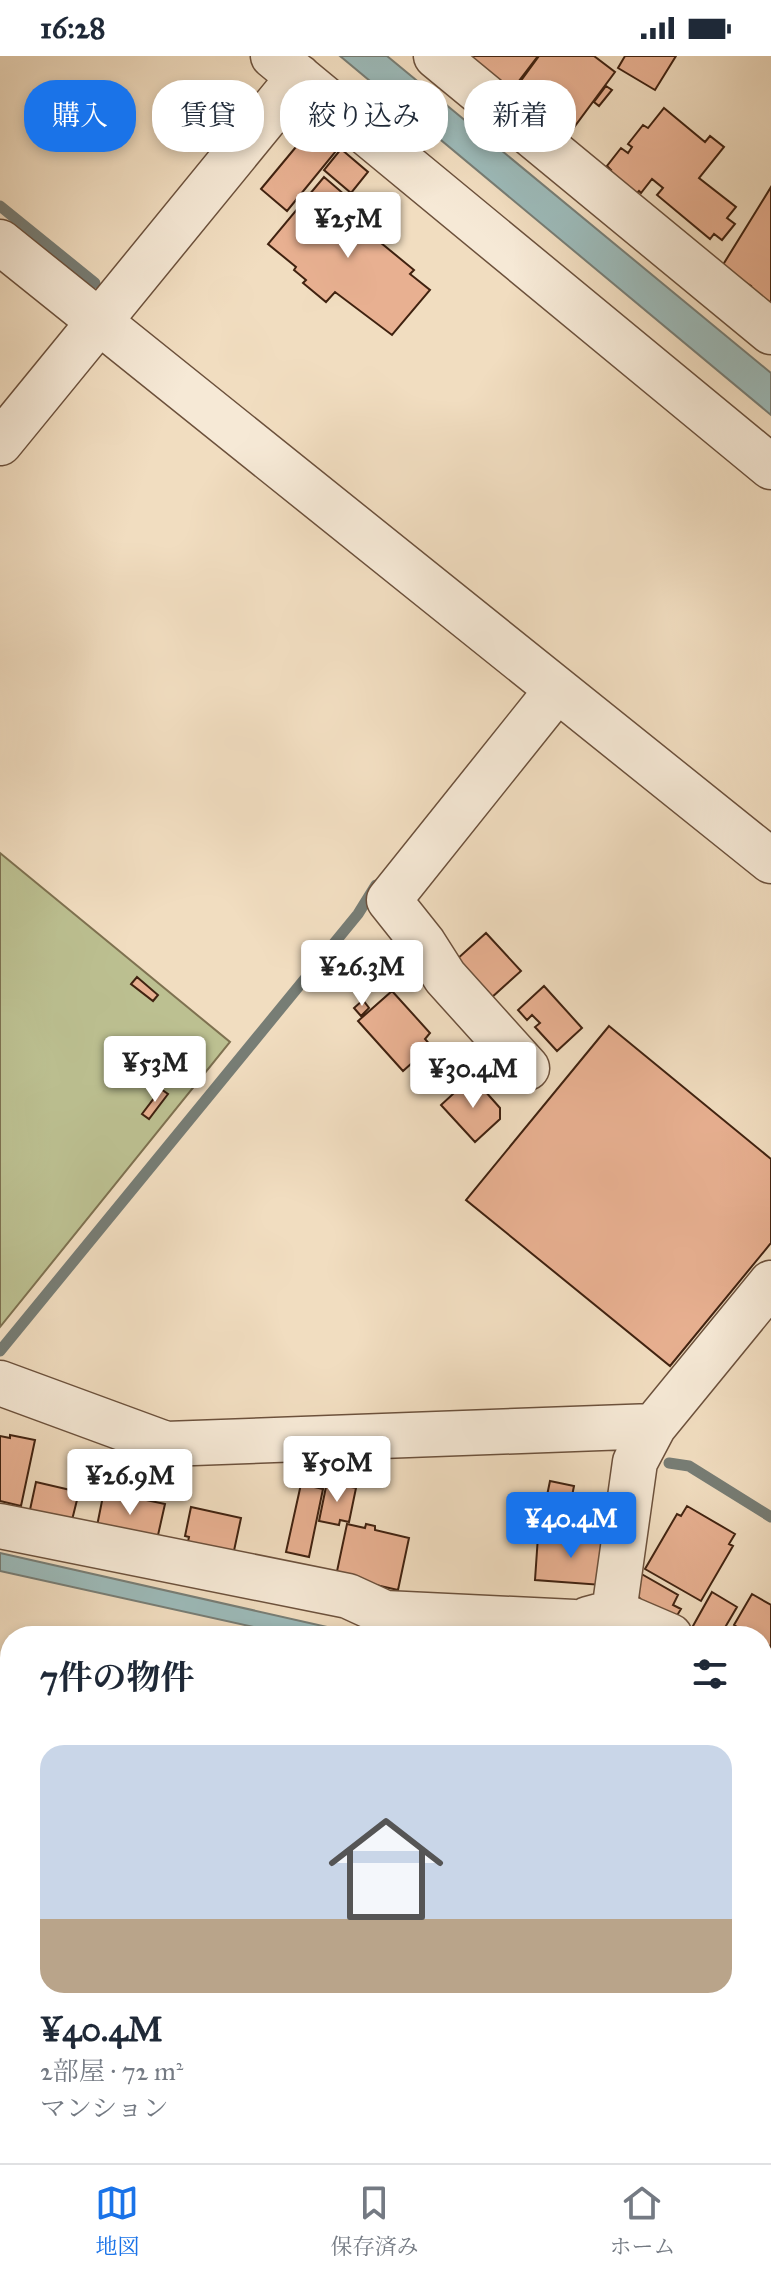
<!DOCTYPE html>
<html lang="ja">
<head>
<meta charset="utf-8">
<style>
  body { margin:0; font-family:"IM FELL Great Primer","Noto Serif JP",serif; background:#f6f6f7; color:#1f2937; height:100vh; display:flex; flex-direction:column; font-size:30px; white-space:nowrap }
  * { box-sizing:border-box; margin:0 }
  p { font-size:26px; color:#747a83 }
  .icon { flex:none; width:44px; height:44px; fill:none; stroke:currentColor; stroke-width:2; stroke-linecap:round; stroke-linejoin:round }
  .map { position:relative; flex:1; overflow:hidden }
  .details { position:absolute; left:0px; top:1570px; width:772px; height:538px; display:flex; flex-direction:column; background:#fff; border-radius:32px 32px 0 0; box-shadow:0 4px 12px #0003 }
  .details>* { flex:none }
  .hud { position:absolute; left:24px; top:24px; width:724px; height:72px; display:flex; gap:16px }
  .price { position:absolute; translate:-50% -68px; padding:0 18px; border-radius:8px; background:#fff; color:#222; font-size:26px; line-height:52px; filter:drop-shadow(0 2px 4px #0008) }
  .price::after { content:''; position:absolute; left:50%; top:48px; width:24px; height:18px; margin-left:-12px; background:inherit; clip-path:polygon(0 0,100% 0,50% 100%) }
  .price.on { background:#1a73e8; color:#fff }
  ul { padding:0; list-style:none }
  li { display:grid; align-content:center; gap:16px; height:424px; padding:0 40px }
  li+li { border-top:2px solid #e0e1e3 }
  li span { display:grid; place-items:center; height:248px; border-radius:24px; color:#555 }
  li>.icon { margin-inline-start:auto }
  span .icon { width:144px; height:144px; fill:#fffc; stroke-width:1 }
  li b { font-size:34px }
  h2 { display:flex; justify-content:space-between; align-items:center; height:96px; padding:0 40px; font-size:34px }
  .pill { padding:0 28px; border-radius:32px; background:#fff; box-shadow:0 4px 12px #0003; font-size:28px; line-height:72px }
  .pill.on { background:#1a73e8; color:#fff }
  .status { display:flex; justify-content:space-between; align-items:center; height:56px; padding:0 40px; background:#fff; direction:ltr }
  .status svg { height:22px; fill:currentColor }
  .tab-bar { display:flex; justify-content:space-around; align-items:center; height:112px; border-top:2px solid #e0e1e3; background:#fff; font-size:22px; color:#747a83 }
  .tab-bar a { display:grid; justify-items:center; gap:4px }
  .tab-bar .on { color:#1a73e8 }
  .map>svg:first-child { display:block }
  .green { fill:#bcc091; stroke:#7e7150; stroke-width:2 }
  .water { fill:#9cbab9; stroke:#777d75; stroke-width:2 }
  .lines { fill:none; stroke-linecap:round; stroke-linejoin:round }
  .stream { stroke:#777d75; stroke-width:11 }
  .building { fill:#e8b091; stroke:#402210; stroke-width:2 }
  .minor-casing { stroke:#6c513c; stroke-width:47 }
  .minor { stroke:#f6e9d6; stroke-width:44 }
</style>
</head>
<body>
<div class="status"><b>16:28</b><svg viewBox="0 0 49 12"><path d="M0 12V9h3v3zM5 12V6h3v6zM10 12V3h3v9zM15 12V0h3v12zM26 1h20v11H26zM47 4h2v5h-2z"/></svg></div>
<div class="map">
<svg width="771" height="2107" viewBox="0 0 771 2107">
  <rect width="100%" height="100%" fill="#f1ddc0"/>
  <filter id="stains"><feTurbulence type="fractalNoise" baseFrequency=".0025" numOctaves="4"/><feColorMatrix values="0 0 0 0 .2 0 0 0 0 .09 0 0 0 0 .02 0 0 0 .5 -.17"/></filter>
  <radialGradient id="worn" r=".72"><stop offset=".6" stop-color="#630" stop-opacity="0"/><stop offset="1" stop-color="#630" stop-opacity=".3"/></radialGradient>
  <path class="green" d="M0,797L230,986L0,1271Z
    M10,1596V1841L0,1833V1608Z
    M771,1780V1927L762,1933V1786Z
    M771,1936V2102L762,2089V1942Z"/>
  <path class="water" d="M340,0H387L771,317V359Z
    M0,1497L367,1580H294L0,1515Z"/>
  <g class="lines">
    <path class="stream" d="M0,150L95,227
      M0,1295L358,858L376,829
      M669,1407L689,1410L771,1461"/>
  </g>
  <path class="building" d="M467,0H538L512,34Z
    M539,0H594L615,16L572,74L562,67L565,63L552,53L545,62L512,37Z
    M625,0H676L655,34L618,12Z
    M606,30L612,34L599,50L594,46Z
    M664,52L705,86L710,80L724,91L699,122L736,151L727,162L735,168L722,184L714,178L710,183L657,139L663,132L652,123L641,137L639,135L635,139L608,117L611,114L607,110L621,92L628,97L632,91L628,88L643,69L648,72Z
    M315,68L341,89L287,155L261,133Z
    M341,93L368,116L351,137L324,114Z
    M324,121L345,139L336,150L414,214L410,218L430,234L392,279L335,236L326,246L303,227L306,224L294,214L296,211L268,188Z
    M771,131V252L749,234L751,230L721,212Z
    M486,877L521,915L491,942L456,904Z
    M137,921L158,939L153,945L131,928Z
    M544,930L582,972L557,995L535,971L540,967L532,959L527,964L518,954Z
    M392,935L430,977L425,983L431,990L403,1015L358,965Z
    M363,944L369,952L361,960L354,952Z
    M609,970L771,1103V1187L670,1310L466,1144Z
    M466,1026H477L500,1052V1063L475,1086L441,1049Z
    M161,1033L168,1038L149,1063L142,1058Z
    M10,1379L35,1384L21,1450L0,1445V1380L10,1382Z
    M550,1425L574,1430L568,1460L544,1454Z
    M36,1426L79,1436L70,1472L28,1463Z
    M327,1426L356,1432L349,1466L340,1464L339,1469L319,1465Z
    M301,1428L323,1433L309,1501L286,1496Z
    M104,1435L165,1448L156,1488L96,1475Z
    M687,1450L735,1478L729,1488L733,1490L701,1545L645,1513L677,1458L681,1460Z
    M191,1451L241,1462L232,1504L186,1494L189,1481L185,1480Z
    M347,1468L365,1472L366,1468L375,1470V1474L409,1482L398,1534L336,1520Z
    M538,1480L585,1484V1480L606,1482L602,1529L535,1524Z
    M638,1516L678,1539L673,1549L681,1553L673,1566L647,1551L637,1539Z
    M712,1536L737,1551L720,1580H709L693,1570Z
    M752,1538L771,1549V1591L762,1585V1580H752L734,1569Z
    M769,1742L771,1756L764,1761L762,1747Z"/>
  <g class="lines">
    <g class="minor-casing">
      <path id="minor" d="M273,0L771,411
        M436,0L771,276
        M0,186L771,805
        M0,387L299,21
        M527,1012L445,921L424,888L389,844L557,634
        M0,1327L166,1388L654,1370
        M0,1470L348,1540L385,1557L574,1566
        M614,1556L635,1406L654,1370L771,1227
        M588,1563L614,1556L670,1580
        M762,1619L771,1623
        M0,1959L10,1953
        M0,2024L10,2039
        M50,2098L56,2107"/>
    </g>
    <use href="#minor" class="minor"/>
  </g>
  <rect width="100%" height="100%" filter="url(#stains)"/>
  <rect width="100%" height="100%" fill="url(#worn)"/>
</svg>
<b class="price" style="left:348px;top:204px">¥25M</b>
<b class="price" style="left:362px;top:952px">¥26.3M</b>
<b class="price" style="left:155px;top:1048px">¥53M</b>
<b class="price" style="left:473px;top:1054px">¥30.4M</b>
<b class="price" style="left:337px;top:1448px">¥50M</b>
<b class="price" style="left:130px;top:1461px">¥26.9M</b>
<b class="price on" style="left:571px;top:1504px">¥40.4M</b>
<div class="hud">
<a class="pill on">購入</a>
<a class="pill">賃貸</a>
<a class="pill">絞り込み</a>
<a class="pill">新着</a>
</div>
<section class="details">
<h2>7件の物件<svg class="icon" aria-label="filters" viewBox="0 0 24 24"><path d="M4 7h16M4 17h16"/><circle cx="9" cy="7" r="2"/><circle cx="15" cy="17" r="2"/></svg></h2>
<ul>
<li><span style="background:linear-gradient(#c9d6e8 70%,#b9a48a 0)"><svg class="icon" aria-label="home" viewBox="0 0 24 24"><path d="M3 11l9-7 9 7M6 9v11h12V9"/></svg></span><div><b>¥40.4M</b><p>2部屋 · 72 m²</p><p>マンション</p></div></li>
</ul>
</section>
</div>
<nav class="tab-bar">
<a class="on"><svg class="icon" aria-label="map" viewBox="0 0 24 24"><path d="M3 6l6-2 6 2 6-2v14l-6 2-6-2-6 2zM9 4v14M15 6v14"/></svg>地図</a>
<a><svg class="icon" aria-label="saved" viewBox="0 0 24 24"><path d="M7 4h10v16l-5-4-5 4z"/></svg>保存済み</a>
<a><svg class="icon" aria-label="home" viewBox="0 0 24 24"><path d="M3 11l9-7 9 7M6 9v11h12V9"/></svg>ホーム</a>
</nav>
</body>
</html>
